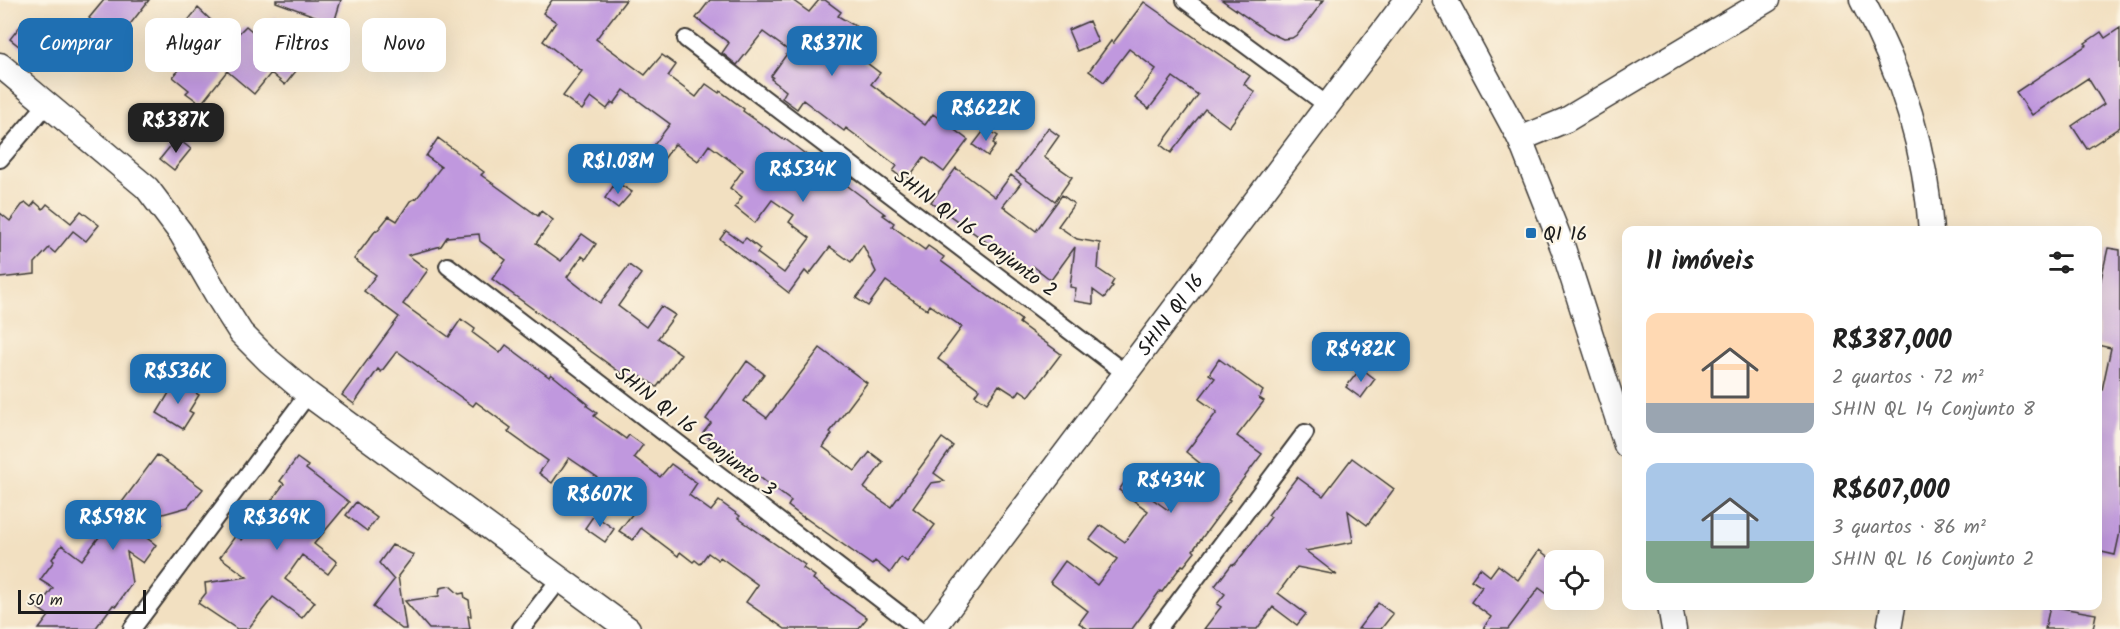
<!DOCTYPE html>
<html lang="pt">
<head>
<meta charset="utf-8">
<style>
  body { margin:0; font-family:Kalam,sans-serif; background:#f2f2f2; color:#222; height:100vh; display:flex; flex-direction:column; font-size:22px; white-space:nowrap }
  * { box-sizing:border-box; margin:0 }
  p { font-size:20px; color:#767676 }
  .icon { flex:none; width:33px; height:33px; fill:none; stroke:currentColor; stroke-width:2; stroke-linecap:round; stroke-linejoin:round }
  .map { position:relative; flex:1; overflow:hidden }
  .sheet { position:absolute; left:1622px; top:226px; width:480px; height:384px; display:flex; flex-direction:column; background:#fff; border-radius:12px; box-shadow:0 6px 24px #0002 }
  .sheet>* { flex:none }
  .top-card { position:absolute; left:18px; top:18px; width:570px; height:54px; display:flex; gap:12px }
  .buttons { position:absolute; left:1544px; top:550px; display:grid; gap:12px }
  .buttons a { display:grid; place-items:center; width:60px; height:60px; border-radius:12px; background:#fff; box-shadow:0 6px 24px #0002; font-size:30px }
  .scale { position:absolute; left:18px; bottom:15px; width:128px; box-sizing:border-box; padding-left:6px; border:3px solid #1c1c1c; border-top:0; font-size:16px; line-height:21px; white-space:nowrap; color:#1c1c1c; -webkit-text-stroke:4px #fcf5e5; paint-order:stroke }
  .price { position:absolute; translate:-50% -51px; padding:0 14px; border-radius:12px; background:#1f6fb2; color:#fff; font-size:20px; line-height:39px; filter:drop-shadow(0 2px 3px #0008) }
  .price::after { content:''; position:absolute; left:50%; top:36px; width:18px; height:14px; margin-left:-9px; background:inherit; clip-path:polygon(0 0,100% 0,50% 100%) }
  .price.current { background:#222; color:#fff }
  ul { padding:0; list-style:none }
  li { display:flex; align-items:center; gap:18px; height:150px; padding:0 24px }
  li span { display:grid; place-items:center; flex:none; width:168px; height:120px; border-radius:12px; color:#555 }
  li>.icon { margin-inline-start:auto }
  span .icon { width:72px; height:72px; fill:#fffc; stroke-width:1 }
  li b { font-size:26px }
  h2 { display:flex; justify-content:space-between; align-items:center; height:72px; padding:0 24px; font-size:26px }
  .tag { padding:0 21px; border-radius:12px; background:#fff; box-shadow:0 6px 24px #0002; font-size:21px; line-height:54px }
  .tag.current { background:#1f6fb2; color:#fff }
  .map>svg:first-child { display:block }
  .building { fill:#c098de }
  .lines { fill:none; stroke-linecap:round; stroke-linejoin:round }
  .street-casing { stroke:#3c3935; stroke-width:20 }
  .secondary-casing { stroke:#3c3935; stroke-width:27 }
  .street { stroke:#fff; stroke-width:16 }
  .secondary { stroke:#fff; stroke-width:24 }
  .poi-dot { fill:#1f6fb2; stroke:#fcf5e5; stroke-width:2 }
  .labels { text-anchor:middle; stroke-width:4.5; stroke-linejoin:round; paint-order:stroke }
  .street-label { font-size:20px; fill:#1c1c1c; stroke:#fcf5e5 }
  .poi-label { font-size:20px; fill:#1c1c1c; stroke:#fcf5e5; text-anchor:start }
</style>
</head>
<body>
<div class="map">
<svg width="2120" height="629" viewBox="0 0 2120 629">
  <rect width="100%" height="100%" fill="#fcf5e5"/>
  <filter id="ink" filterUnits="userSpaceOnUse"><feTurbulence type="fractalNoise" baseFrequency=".0167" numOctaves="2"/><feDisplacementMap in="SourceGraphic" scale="12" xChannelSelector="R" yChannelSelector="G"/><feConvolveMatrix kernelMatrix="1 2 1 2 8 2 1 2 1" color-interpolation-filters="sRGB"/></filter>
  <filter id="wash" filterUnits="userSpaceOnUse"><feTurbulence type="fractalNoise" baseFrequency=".008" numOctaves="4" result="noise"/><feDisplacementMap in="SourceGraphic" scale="24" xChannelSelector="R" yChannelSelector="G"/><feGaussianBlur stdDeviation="1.35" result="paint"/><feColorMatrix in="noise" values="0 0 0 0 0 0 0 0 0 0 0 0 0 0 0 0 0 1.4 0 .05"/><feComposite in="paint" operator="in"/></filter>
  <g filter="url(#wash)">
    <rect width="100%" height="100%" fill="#f2e0c1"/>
    <g id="blocks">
      <path class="building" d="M104,0H149L121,36L113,30L103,42L91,33L98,26L89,18Z
        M276,0H341L334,23L276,2Z
        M552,0H626L596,39L645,75L662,55L676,65L668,76L696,97L706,84L719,93L720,91L744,109L743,111L784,140L785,139L796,147L885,214L883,215L894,223L892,226L925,250L928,246L944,257L941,261L1021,320L1019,323L1061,354L1029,396L1020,390L1016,396L999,385L987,403L975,395L979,389L938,359L962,327L930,305L927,310L886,281L868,306L856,298L876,272L863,245L851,262L830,247L809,275L805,271L789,293L720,239L726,231L742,242L746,238L760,249L757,253L784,273L810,238L789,222L794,215L772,200L755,223L735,207L742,197L730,188L743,170L709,145L698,161L675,144L664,159L651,149L670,124L624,90L614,104L612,102L607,109L591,97L582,110L563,96L582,71L543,41L556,22L543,13Z
        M710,0H792L809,12L819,0H825L841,12L838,16L862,30L855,54L880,73L871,84L925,125L933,114L968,140L944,172L924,157L906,181L893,171L897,166L846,128L844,131L803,100L797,109L782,98L786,91L771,79L773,77L771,76L789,51L763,32L737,65L722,53L729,43L696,18Z
        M1222,0H1324L1298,34L1292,38L1283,39L1268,32Z
        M1144,2L1250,76L1244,84L1255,92L1229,127L1205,109L1171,153L1161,145L1198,95L1173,77L1149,109L1135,98L1156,69L1129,49L1104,82L1089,71L1111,41L1113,43Z
        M198,8L232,40L246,26L259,37L275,17L303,40L299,44L310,53L285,85L271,73L254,94L227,71L201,104L186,93L189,90L173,77L194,52L175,37Z
        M1089,21L1098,42L1077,51L1068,30Z
        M21,25L35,37L24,50L10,39Z
        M2120,28V127L2087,149L2072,126L2104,104L2088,78L2032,115L2016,92L2087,45L2085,43L2101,32L2105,38Z
        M986,128L998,136L993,143L996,145L988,156L973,145Z
        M1048,128L1059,136L1044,157L1072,177L1055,201L1016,172Z
        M177,138L191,149L174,170L160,159Z
        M438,138L484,172L481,175L538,216L541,211L553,220L536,243L561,261L582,234L596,244L586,259L582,256L567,277L600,303L629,265L641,274L618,306L646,327L661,306L675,315L658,338L681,354L657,387L642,377L635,386L621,376L622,374L492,279L506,260L480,241L479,234L447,237L441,246L408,255L428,270L403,304L449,337L461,319L475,329L473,333L500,353L506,345L549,377L551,374L588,404L587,406L597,413L594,416L626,439L629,435L643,445L634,457L660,477L671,464L697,483L689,495L711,511L719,501L740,516L738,518L805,565L803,568L815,576L813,579L867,618L858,629H785L746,602L758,585L720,557L718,560L708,553L700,564L695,560L693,562L680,552L678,556L641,528L633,540L619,531L634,512L594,482L597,477L569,458L552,483L539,473L548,461L508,432L511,428L476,402L473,406L397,351L381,372L378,369L354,404L342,395L399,317L364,291L376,275L354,259L376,230L377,231L389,216L397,221L410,201L417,198L441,167L426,156Z
        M956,168L995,197L1011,175L1021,183L1003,206L1036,231L1062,195L1074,204L1058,226L1077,239L1100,243L1098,269L1114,280L1111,285L1113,286L1104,298L1093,290V304L1074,301L1076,288L1070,287L1075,247L1051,280L1033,266L1028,272L931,202Z
        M616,182L632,192L618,208L605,198Z
        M35,202L43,209L47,204L71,223L81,211L99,225L86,241L73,231L55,253L49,248L35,263V274L0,278V213L10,221L22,205L26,203L31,207Z
        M2108,248L2120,250V532L2115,555L2097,551V389L2102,390L2111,348L2097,345V297Z
        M820,348L867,383L830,432L832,434L823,447L855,471L870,452L883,462L864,488L891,507L942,438L953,446L934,473L945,481L931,483L913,508L935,525L907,562L901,557L890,573L875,561L872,565L804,517V518L788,506L791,501L729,454L707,443L710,438L703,433L711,423L706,419L747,361L764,374L744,401L767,418Z
        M1219,359L1263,391L1259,398L1264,401L1237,436L1262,454L1228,499L1230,500L1193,550L1195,552L1184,566L1182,565L1162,592L1160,591L1132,629H1088L1079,623L1088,611L1050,582L1065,561L1097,585L1117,559L1090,539L1101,525L1125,542L1148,511L1119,490L1126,480L1168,510L1202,465L1186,452L1217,412L1199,399L1215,378L1209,374Z
        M1361,368L1375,379L1361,398L1346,387Z
        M176,381L199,395L189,411L193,413L183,429L157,413Z
        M157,455L203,489L188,507L152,517L162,524L135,529L156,545L143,563L127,552L132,583L116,606L113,605L95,629H39L49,616L38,608L53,588L40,580L54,561L52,559L62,545L82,560L102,533L92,526L100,515L108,521Z
        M297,458L308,466L306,469L349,502L314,544L337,562L328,574L302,555L285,579L315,602L302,618L273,597L248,629H237L198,603L206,593L205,583L247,577L220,557L236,535L242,540L259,517L284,484L280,481Z
        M1352,458L1394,489L1367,525L1348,511L1353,542L1306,551L1337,575L1297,567L1278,593L1306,614L1297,625L1273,607L1257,629H1204L1221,607L1217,604L1225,594L1215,586L1232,564L1234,565L1237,562L1271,517L1268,515L1297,477L1323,496Z
        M356,502L377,518L367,531L346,515Z
        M594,515L614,529L605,542L585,528Z
        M392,545L414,555L398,576L406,629H402L373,607L394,580L379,563Z
        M1539,550L1554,561V599L1539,588L1508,629H1483L1491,617L1471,602L1482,587L1471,580L1480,568L1490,576L1498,565L1518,580Z
        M450,586L459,594L464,593L465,598L469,600L471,616H468L470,629H429L405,601L439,596L440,588Z
        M1378,603L1393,614L1381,629H1358Z
        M2050,606L2096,614L2093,629H2045Z"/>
    </g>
  </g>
  <g filter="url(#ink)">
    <use href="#blocks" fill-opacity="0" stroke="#3c3935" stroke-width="1.5"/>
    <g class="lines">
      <g class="street-casing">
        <path id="street" d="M1185,0L1327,105
          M686,39L1125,373
          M0,159L47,104
          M448,266L919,629
          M132,629L308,394
          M521,629L560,579
          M1158,629L1305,433"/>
      </g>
      <g class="secondary-casing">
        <g id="secondary">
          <path d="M1445,0L1520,139L1563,248L1626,445"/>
          <path d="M1862,0C1901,71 1926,150 1931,231"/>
          <path d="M0,65L147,188L181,233L220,300L241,333L269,361L308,394L628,629"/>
          <path d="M1520,139L1566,120L1767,0"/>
          <path d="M1670,606L1674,629"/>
          <path id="s1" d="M933,629L1407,0"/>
          <path d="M1889,629L1893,606"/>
        </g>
      </g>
      <use href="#street" class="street"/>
      <use href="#secondary" class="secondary"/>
    </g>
  </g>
  <rect class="poi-dot" x="1525" y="227" width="12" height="12" rx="3"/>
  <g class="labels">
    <g class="street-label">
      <text transform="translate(976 233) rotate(37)" y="7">SHIN QI 16 Conjunto 2</text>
      <text dy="7" stroke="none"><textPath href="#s1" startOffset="394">SHIN QI 16</textPath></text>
      <text transform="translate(696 431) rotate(38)" y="7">SHIN QI 16 Conjunto 3</text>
    </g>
    <g class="poi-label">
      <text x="1543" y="240">QI 16</text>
    </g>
  </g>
</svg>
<div class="buttons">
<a><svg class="icon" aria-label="locate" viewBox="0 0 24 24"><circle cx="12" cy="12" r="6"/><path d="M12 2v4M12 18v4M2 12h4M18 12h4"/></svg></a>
</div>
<div class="scale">50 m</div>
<b class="price" style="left:832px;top:77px">R$371K</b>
<b class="price" style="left:986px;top:142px">R$622K</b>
<b class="price current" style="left:176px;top:154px">R$387K</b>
<b class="price" style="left:618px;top:195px">R$1.08M</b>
<b class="price" style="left:803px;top:203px">R$534K</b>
<b class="price" style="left:1361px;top:383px">R$482K</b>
<b class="price" style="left:178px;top:405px">R$536K</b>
<b class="price" style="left:1171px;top:514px">R$434K</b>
<b class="price" style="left:600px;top:528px">R$607K</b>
<b class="price" style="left:113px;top:551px">R$598K</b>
<b class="price" style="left:277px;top:551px">R$369K</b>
<div class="top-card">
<a class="tag current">Comprar</a>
<a class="tag">Alugar</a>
<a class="tag">Filtros</a>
<a class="tag">Novo</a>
</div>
<section class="sheet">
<h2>11 imóveis<svg class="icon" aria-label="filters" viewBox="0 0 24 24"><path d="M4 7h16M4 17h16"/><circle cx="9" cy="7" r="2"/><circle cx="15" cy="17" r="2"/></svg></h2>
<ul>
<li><span style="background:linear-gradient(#ffd9b3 75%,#9aa5b1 0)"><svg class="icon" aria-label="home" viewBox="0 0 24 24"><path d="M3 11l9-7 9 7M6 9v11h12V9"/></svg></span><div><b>R$387,000</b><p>2 quartos · 72 m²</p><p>SHIN QL 14 Conjunto 8</p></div></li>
<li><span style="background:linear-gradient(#a9c7e8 65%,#7fa58c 0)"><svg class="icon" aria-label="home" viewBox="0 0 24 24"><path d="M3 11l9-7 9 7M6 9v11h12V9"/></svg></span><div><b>R$607,000</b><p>3 quartos · 86 m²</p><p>SHIN QL 16 Conjunto 2</p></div></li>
</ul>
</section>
</div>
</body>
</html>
